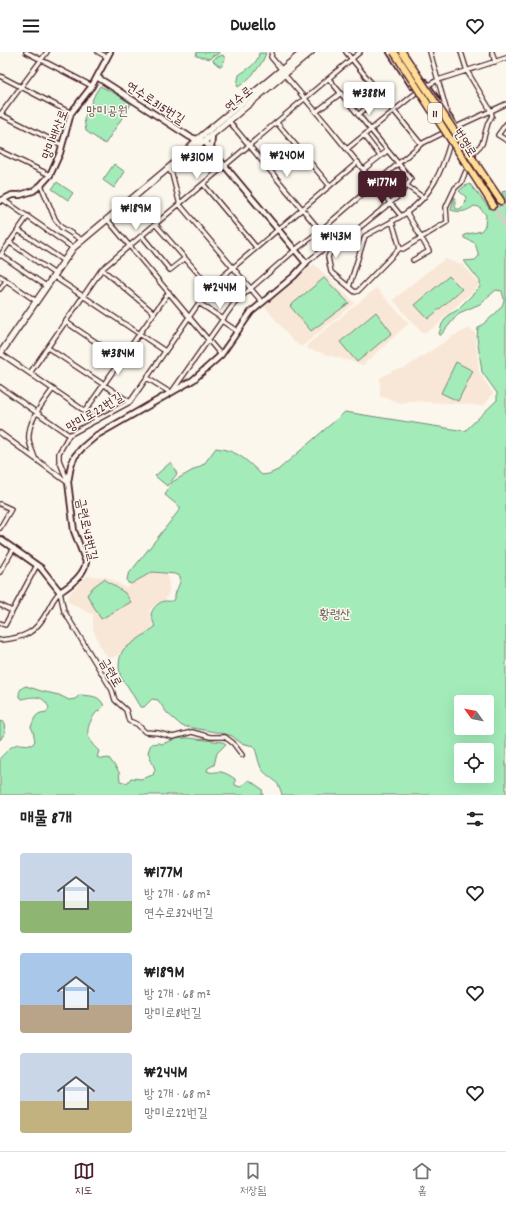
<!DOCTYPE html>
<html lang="ko">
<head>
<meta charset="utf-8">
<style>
  body { margin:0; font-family:Dekko,"Poor Story",sans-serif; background:#f2f2f2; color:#222; height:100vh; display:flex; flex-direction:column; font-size:15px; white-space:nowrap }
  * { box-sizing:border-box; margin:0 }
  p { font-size:13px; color:#767676 }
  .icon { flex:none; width:22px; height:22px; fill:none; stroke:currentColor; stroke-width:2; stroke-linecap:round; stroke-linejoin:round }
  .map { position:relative; height:743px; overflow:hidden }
  .side { display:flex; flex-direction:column; background:#fff; flex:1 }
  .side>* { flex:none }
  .needle { width:26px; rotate:303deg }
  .fabs { position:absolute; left:454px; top:643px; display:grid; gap:8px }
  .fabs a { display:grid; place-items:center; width:40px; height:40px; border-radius:4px; background:#fff; box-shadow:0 4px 16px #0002; font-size:20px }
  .price { position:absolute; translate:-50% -34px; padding:0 9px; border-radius:4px; background:#fff; color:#222; font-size:13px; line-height:26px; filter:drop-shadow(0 1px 2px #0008) }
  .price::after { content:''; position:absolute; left:50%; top:24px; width:12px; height:9px; margin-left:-6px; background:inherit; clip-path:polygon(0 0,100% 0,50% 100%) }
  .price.current { background:#4a1f2b; color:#fff }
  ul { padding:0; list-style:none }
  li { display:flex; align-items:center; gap:12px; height:100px; padding:0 20px }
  li span { display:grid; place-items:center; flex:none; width:112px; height:80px; border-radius:4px; color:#555 }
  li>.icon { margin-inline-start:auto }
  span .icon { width:48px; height:48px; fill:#fffc; stroke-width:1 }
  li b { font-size:17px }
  h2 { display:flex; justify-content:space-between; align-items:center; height:48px; padding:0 20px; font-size:17px }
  header { display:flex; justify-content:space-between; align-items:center; height:52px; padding:0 20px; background:#fff; font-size:18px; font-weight:700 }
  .tabs { display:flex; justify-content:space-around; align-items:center; height:56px; border-top:1px solid #e0e0e0; background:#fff; font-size:11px; color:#767676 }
  .tabs a { display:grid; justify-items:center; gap:2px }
  .tabs .current { color:#4a1f2b }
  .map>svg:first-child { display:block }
  .built { fill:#f8e7d6 }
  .green { fill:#a3ecba; stroke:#768672; fill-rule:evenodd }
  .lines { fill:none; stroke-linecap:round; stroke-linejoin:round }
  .trunk-tunnel { stroke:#d8ccc5; stroke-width:6; stroke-dasharray:6 3; stroke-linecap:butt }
  .minor-casing { stroke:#4a1f2b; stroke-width:6 }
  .tertiary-casing { stroke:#4a1f2b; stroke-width:8 }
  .secondary-casing { stroke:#4a1f2b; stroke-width:8 }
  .trunk-casing { stroke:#4a1f2b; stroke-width:9 }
  .minor { stroke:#fbf7ec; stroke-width:3.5 }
  .tertiary { stroke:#fbf7ec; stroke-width:4.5 }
  .secondary { stroke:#fbf7ec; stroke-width:5.5 }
  .trunk { stroke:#ffdd96; stroke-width:6 }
  .trunk-bridge-casing { stroke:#4a1f2b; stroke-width:9; stroke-linecap:butt }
  .trunk-bridge { stroke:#ffdd96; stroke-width:6 }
  .labels { text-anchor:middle; stroke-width:3; stroke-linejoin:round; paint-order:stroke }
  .shield { fill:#fbf7ec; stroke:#7f6065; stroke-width:1 }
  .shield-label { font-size:12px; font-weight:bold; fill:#4a1f2b }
  .street-label { font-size:13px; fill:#4a1f2b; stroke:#fbf7ec }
  .park-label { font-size:13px; fill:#60524f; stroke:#fbf7ec }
</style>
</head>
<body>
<header><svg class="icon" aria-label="menu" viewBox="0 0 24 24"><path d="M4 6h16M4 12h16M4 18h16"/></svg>Dwello<svg class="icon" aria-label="heart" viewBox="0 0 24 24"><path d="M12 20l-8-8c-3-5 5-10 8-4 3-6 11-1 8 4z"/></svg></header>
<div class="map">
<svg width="506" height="743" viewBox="0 0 506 743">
  <rect width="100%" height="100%" fill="#fbf7ec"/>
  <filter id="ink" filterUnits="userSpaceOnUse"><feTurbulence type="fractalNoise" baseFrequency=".025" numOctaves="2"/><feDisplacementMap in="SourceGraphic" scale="8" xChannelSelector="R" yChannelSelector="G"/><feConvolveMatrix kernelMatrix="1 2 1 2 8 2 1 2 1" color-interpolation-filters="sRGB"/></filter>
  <g filter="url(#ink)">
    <path class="built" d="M445,207L463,213L478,229V235L444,265L439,272L430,278L422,281L393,248L419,226Z
      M314,212L355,251L301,295L292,288L263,252Z
      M376,236L409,271L363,313L308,297L307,293Z
      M469,276L475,281L479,320L493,341L487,350L482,354L465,352L411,349L401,351L380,344V326L394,318L405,316L453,284Z
      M150,521L168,522L169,539L165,549L158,550L149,559L153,571L152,577L116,604L109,607L101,596L93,577V563L67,549L70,541L87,524L107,525L126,536Z"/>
    <path class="green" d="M197,0H219V2L212,4L210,7L196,4Z
      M259,1H266C262,14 249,28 238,35L237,33L239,23C247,17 258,12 259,1Z
      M223,3L225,7L222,14H219L213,9L214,6Z
      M100,34L118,43L131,52L105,92L86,79L84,67L95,42Z
      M114,112L125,120L114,136L103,128Z
      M57,130L73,141L68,148L52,137Z
      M470,132L489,156L493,158L505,150L502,140L505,139L506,140V743H282C278,725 268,727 261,716C258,709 257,701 254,694L241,691L232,684L226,682L182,674L167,661L158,648L152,647L144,655H140L127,633C117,626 117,606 124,597L155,575L151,562C153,556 158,550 165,549C170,549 171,550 175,547C174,539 182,532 180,524L175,522L152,520L131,532L128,531L127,527L128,523L181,456L165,443L172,430L204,412L216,396C239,399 246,408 262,423L269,422L278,418L345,360L465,379L497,348V341L482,320L477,285L478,276C485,270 503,258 504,248C504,245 502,241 502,239L496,238L480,252L459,261L440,284L439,282L442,272L448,263L456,259L480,235V229L464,209L475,208L479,204L475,191L464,186V183L481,179L485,174L486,163L479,155L474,154C466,160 460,161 451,158L454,145H455V154L456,157H460L465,152L466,145L459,139L465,134ZM461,650H487V676H461ZM461,698H487V724H461Z
      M449,224L462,237L428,267L415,253Z
      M324,226L349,251L311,279L290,254Z
      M376,260L392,281L357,310L340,290Z
      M456,310L473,319L458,349L441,341Z
      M171,410L177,422L167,434L155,424Z
      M104,527L125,541L131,550L101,567L87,543L93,535Z
      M26,634L41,639L59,643L69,648L75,647L80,643C90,644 100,643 104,654C101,658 97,659 95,662C84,678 86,687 99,699L97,705L102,707L109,706L119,720L120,729L127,731L131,726L141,727L153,723L155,717L148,700L151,692L158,691L162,692L178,686H189L223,690L226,692L217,701L214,713L208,716L207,719C213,722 216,719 221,720C226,721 231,724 235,727V733L240,735L249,728L262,737L263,743H0V706C14,692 12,691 32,693L35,689L33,679L31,675C35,665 35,661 47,660L49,656C44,643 34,644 22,647L19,645C19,639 20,636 26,634Z
      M0,669L4,670L5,681L0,688Z"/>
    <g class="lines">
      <path class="trunk-tunnel" d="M501,149L506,156
        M493,153L506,175"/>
      <g class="minor-casing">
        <path id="minor" d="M26,0L92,34
          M98,0L107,5
          M272,0L271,5L282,18
          M346,0L421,92
          M430,0L447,60
          M461,0L467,19L491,59L492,64L488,71L482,92L473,101
          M492,0L495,10
          M284,22L328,74L401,164
          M0,24L71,61
          M329,27L411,127L400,143L338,193L333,194L328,205L331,220L355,240L358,239L400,196L392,169
          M428,33L438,28L506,6
          M346,48L370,29
          M316,60L341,41
          M0,62L62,93
          M0,63L47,0
          M358,63L381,43
          M228,68L333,194
          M277,71L330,134
          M506,72L498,83L506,88
          M456,75L506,52
          M364,83L380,104
          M347,97L417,40
          M0,99L50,123
          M168,116L172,122L180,153L262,250
          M364,117L387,99
          M41,133L55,167L61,175L82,188
          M204,133L256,195
          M407,134L424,146
          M2,147L73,196
          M407,161L429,199L413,208
          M107,167L221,303
          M156,173L210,235
          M18,178L64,209
          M142,184L170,218L184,207
          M9,190L55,222
          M400,196L403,197L447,170L446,155L455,136L461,131L466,119
          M1,203L46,234
          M0,204L28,164
          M306,211L331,191
          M102,217L154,261
          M0,224L36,249
          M53,224L165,299
          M349,235L365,184C379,176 393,170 406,161C431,144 442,119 450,91
          M0,237L6,229
          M199,251L223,267
          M222,269L237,279
          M66,270L121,307
          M48,296L130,350
          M0,301L98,368
          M30,321L102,217L360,0
          M147,326L171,341L235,250L295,198L320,179L421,92L443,81
          M0,335L69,383
          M85,359L169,240
          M0,381L67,430
          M35,406C33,400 30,394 29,388C27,369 43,351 53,337
          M68,430L59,408V401L69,383L130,350L210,235L358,110
          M0,452L11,457L0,476
          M0,520L14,496
          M0,553L12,559
          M0,571L5,573L37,513
          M0,588C25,586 36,581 48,558C52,551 54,545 60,540L64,559L112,638L115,648L126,658L129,669L137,672L145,680L158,681L173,685L192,680L210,685H225L233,691L242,703"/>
      </g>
      <g class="tertiary-casing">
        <path id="tertiary" d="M390,0L412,34
          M425,30L473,101V104L463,109
          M195,97L211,99L212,82
          M0,149L12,143H20L33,139L41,133L50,123L60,101L71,61L92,34L110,0
          M0,487L41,516L60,540C71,533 84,523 86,510L74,479L68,430L71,413L75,404L83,395L97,383L193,328L221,303L251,260L294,224L306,211L204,89L190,85L97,25"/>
      </g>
      <g class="secondary-casing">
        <path id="secondary" d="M184,102L198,87L303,0
          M0,302L73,196L178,108L195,97L311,0"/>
      </g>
      <g class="trunk-casing">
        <path id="trunk" d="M480,118L501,149
          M473,122L493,153"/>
      </g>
      <use href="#minor" class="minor"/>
      <use href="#tertiary" class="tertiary"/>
      <use href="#secondary" class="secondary"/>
      <use href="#trunk" class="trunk"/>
      <g class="trunk-bridge-casing">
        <path id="trunk-bridge" d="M394,0L473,122
          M402,0L480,118"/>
      </g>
      <use href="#trunk-bridge" class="trunk-bridge"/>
    </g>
  </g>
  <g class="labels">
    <rect class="shield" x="428" y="51" width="14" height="20" rx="3"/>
    <g class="shield-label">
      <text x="435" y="65">11</text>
    </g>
    <g class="street-label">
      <text transform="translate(238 46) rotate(-40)" y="5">연수로</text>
      <text transform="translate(156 50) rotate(33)" y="5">연수로315번길</text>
      <text transform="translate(54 82) rotate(-69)" y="5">망미배산로</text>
      <text transform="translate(466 90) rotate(58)" y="5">번영로</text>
      <text transform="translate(94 359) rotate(-31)" y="5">망미로22번길</text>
      <text transform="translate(88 477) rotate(78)" y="5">금련로43번길</text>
      <text transform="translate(112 620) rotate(60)" y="5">금련로</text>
    </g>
    <g class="park-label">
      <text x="107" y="63">망미공원</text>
      <text x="335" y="566">황령산</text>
    </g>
  </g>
</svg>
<div class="fabs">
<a><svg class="needle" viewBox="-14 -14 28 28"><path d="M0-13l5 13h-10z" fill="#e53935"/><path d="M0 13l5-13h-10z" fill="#767676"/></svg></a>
<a><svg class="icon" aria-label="locate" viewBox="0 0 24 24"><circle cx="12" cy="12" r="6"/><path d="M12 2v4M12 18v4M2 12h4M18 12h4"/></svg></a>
</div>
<b class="price" style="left:369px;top:64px">₩388M</b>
<b class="price" style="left:287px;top:126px">₩240M</b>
<b class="price" style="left:197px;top:128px">₩310M</b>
<b class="price current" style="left:382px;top:153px">₩177M</b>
<b class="price" style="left:136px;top:179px">₩189M</b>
<b class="price" style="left:336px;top:207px">₩143M</b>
<b class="price" style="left:220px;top:258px">₩244M</b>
<b class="price" style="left:118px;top:324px">₩384M</b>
</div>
<section class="side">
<h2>매물 8개<svg class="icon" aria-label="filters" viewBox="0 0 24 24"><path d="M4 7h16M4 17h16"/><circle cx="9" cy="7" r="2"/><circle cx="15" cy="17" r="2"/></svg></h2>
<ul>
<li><span style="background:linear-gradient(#c9d6e8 60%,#8fb573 0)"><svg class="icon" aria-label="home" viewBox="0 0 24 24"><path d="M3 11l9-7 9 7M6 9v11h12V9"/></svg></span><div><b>₩177M</b><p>방 2개 · 68 m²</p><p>연수로324번길</p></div><svg class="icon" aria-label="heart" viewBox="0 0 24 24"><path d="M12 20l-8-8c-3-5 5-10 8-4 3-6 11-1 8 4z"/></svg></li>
<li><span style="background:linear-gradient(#a9c7e8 65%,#b9a48a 0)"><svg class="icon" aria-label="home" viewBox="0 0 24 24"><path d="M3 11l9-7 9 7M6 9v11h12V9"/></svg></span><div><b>₩189M</b><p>방 2개 · 68 m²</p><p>망미로8번길</p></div><svg class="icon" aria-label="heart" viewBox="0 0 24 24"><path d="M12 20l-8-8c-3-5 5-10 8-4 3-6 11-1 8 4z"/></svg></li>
<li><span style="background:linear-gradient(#c9d6e8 60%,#c2b280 0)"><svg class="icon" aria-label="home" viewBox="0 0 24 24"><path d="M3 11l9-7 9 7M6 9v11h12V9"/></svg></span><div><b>₩244M</b><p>방 2개 · 68 m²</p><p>망미로22번길</p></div><svg class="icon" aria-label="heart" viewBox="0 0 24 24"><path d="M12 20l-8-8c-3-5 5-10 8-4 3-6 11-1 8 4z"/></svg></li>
</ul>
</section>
<nav class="tabs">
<a class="current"><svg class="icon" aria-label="map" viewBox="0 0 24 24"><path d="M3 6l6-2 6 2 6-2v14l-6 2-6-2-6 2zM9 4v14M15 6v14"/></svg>지도</a>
<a><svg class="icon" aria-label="saved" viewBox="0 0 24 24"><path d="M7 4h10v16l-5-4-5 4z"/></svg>저장됨</a>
<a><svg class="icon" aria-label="home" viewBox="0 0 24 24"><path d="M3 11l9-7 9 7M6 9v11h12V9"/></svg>홈</a>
</nav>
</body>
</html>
